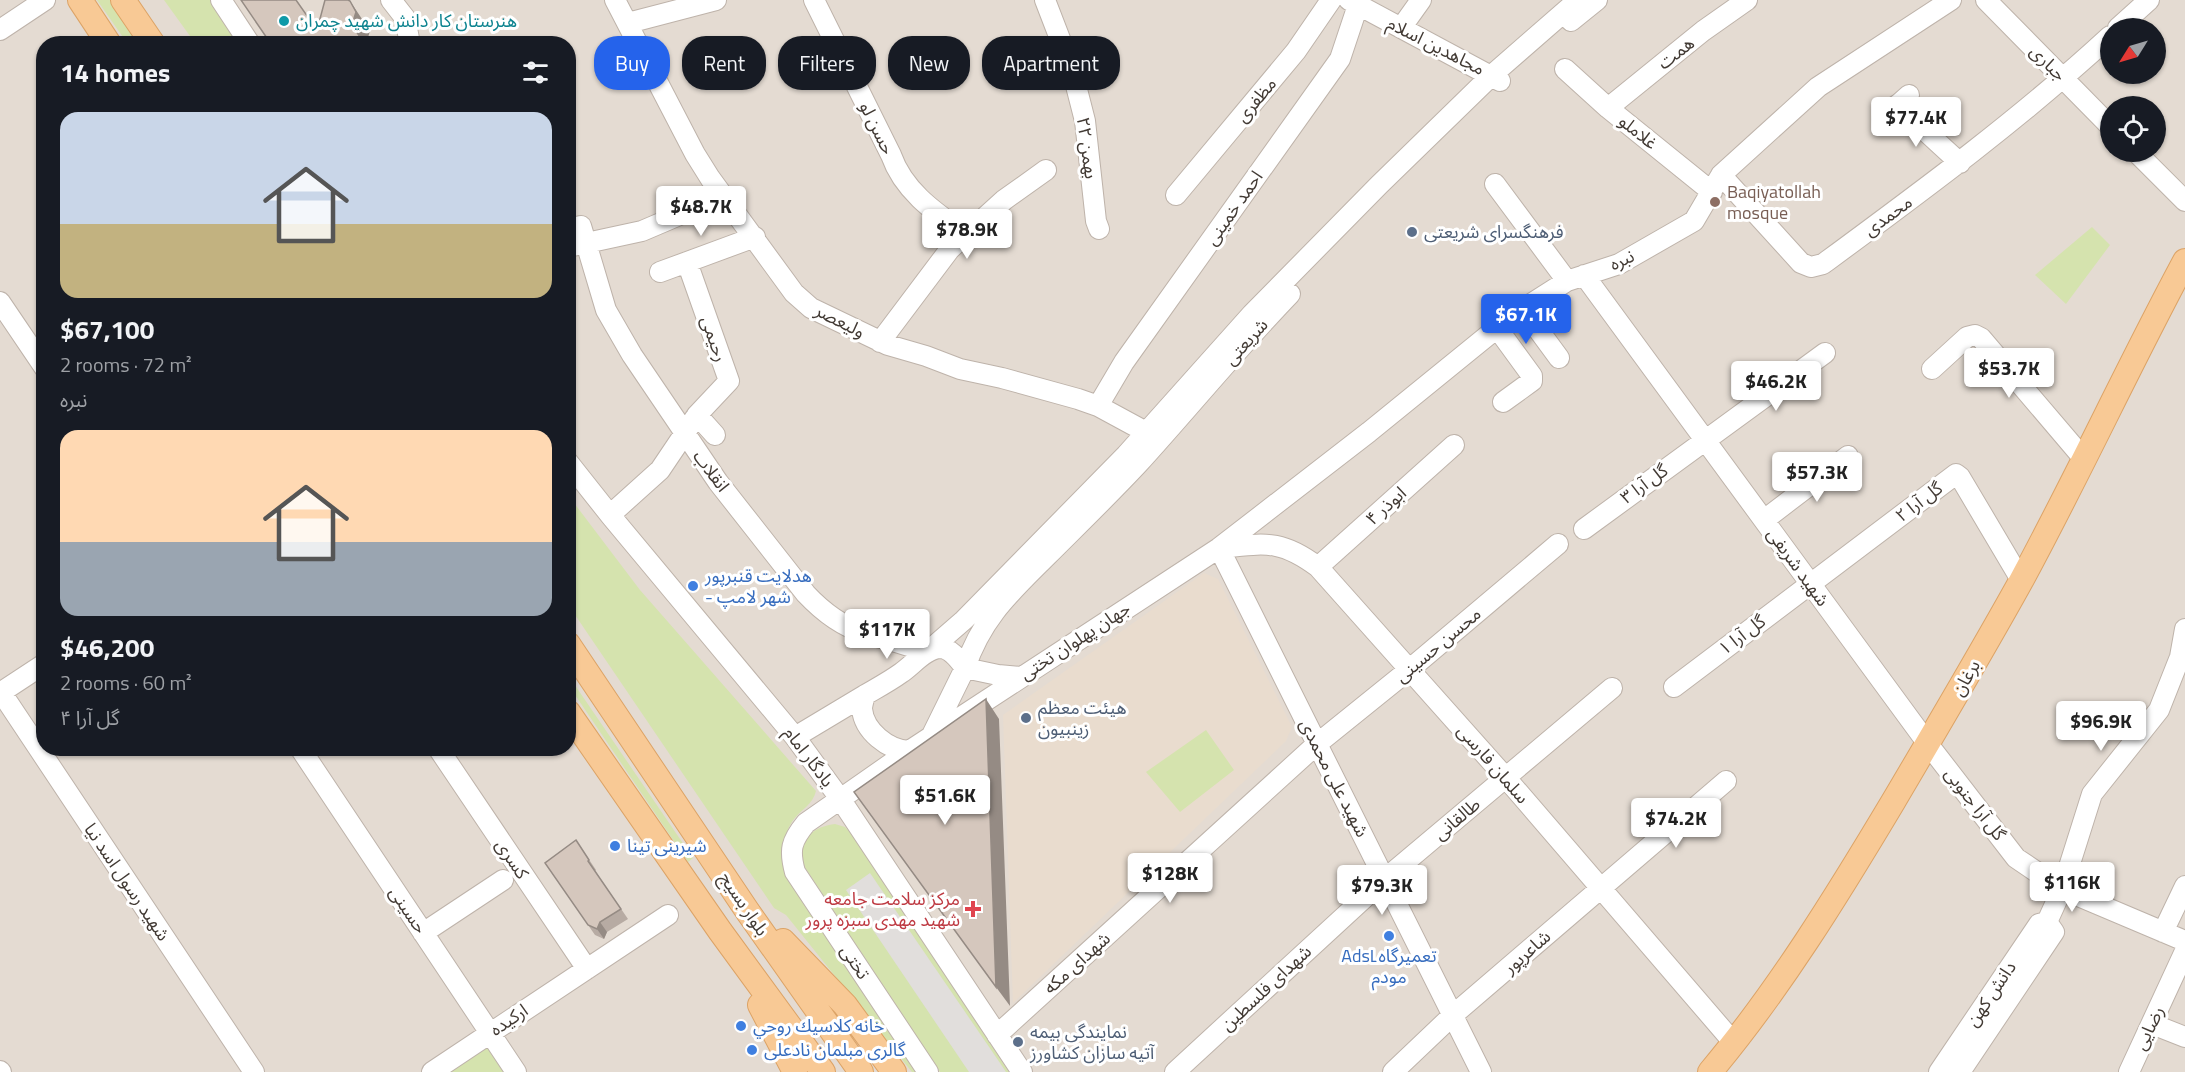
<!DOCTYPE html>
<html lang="en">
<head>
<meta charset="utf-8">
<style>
  body { margin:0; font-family:"Titillium Web","Noto Sans Arabic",sans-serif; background:#20242c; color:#f1f3f6; height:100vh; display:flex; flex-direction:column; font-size:22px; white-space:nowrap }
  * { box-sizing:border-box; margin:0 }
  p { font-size:20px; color:#9ea1a6 }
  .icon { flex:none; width:33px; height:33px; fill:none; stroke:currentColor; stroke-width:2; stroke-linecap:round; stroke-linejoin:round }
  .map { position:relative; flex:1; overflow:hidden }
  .details { position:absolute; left:36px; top:36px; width:540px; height:720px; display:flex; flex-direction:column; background:#171b24; border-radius:24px; box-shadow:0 2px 4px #0004 }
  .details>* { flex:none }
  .top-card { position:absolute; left:594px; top:36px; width:570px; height:54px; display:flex; gap:12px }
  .needle { width:39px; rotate:233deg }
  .tools { position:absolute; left:2100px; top:18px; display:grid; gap:12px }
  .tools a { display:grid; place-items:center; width:66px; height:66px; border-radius:50%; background:#171b24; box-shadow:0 2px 4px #0004; font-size:30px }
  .price { position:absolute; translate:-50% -51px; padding:0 14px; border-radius:6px; background:#fff; color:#222; font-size:20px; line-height:39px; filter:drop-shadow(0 2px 3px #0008) }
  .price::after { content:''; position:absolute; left:50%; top:36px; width:18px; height:14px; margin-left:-9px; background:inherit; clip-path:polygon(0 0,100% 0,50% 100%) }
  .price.current { background:#2563eb; color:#fff }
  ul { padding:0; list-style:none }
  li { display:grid; align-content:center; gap:12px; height:318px; padding:0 24px }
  li span { display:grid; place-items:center; height:186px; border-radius:18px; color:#555 }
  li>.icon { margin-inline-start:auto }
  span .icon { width:108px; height:108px; fill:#fffc; stroke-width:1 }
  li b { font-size:26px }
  h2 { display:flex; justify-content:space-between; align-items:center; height:72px; padding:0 24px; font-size:26px }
  .chip { padding:0 21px; border-radius:24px; background:#171b24; box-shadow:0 2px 4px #0004; font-size:21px; line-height:54px }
  .chip.current { background:#2563eb; color:#fff }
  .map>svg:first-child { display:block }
  .residential { fill:#e4dbd2; fill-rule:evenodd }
  .education { fill:#e9dcce }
  .green { fill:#d5e3ae }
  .parking { fill:#e1dedc }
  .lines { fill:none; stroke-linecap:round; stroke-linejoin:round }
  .minor-casing { stroke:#beb3aa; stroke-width:22 }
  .major-casing { stroke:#dca366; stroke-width:26 }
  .minor { stroke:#fff; stroke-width:20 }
  .major { stroke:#f8c995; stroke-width:24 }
  .wall { fill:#b7aba3 }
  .shaded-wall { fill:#958b84 }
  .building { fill:#d5c7bd; stroke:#958b84; stroke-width:1.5 }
  .culture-dot { fill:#0f9aa8; stroke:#fff; stroke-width:2 }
  .education-dot { fill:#8d6e63; stroke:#fff; stroke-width:2 }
  .service-dot { fill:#5c6f8a; stroke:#fff; stroke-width:2 }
  .shop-dot { fill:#3f7fe0; stroke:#fff; stroke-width:2 }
  .health-dot { fill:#e0444e; stroke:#fff; stroke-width:2 }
  .labels { text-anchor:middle; stroke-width:6; stroke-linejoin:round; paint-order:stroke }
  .culture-label { font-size:18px; fill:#0d838f; stroke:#fff; text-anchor:start }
  .street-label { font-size:18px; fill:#423a34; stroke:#fff }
  .education-label { font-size:18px; fill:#785e54; stroke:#fff; text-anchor:start }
  .service-label { font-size:18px; fill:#4e5e75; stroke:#fff; text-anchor:start }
  .shop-label { font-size:18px; fill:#366cbe; stroke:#fff; text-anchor:start }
  .health-label { font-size:18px; fill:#be3a42; stroke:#fff; text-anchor:end }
</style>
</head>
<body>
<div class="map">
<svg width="2185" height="1072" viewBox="0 0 2185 1072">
  <rect width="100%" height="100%" fill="#f1eae4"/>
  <path class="residential" d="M0,0H2185V1072H0ZM2110,28H2156V74H2110ZM44,44H568V748H44ZM2110,106H2156V152H2110Z"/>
  <path class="education" d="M1204,573L1218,579L1292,727L1286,741L1013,1003L1003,715Z"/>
  <path class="green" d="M97,0H110L140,43H127Z
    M164,0H212L241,43H195Z
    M2092,227L2110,245L2066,304L2035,275Z
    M568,495L640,590L816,791C813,804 802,809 794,819C787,828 784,840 782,852L919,1072H912L786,915L774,908L569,606Z
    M568,675L693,858L688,862L569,686Z
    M1206,730L1234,770L1180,812L1146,772Z
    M835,824L845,827L853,835L1009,1072H940L802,863C797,839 813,827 835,824Z
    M488,1040L509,1072H442Z"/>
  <path class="parking" d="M870,873L1000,1063L1006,1072H969L846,890Z"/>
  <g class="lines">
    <g class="minor-casing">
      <path id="minor" d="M221,0L250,44
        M391,0L405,18L410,44
        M615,0L695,154L710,178L794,293L811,308L888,345L926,356L960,369L1002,378L1078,399L1098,406L1146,432
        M814,0L891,155C904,192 936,213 967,235
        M1045,0L1072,70L1085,121L1096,221L1099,229
        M1349,0L1500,81
        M1986,0L2110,126
        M1571,21L1597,0
        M628,23L716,0
        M1401,28L1421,0
        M2118,28L2149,0
        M0,30L45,0
        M1565,69L1608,108L1712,192
        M1897,105L1960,163
        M1608,108L1703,31L1747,0
        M1882,119L1909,95
        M2136,152L2185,201
        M1721,175L1801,263L1811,267L1823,264C1922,191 2020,119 2110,36
        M1495,184L1567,281
        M1176,195L1296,51L1331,0
        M568,229L581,226L606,310L632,355L718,482L806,594C822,611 841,626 864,633C885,640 906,643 926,653L964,620L1126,455L1252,314L1379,185L1492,75L1578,0
        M568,247L642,231L724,196
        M660,272L755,237
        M1584,275L1928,744L2016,858L2062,889L2185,941
        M0,302L44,367
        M1523,309L1559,358
        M1497,328L1532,376V381L1503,402
        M880,342L950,249L1004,200L1046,170
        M1932,369L1967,337L1975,335L1981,338L2084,459
        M1098,406L1124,362L1340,59L1358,5
        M697,415L715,435
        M568,462L610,515L795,737L841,800L1022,1072
        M610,515L660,470L697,415L729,381L687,262
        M1764,520L1848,456
        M1584,529L1825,353
        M1219,548C1264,544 1279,538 1318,567L1506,778L1734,1043
        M1219,548L1481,1072
        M1318,567L1454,445
        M1021,677L998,675L965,668C982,617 1011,592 1048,555C1078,525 1109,495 1138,464C1189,408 1237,349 1290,294
        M1674,687L1956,474L1960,477L2021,580
        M1,692L254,1072
        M0,693L44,664
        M932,735L965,668C959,660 951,648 940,648C925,649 913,665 901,673C890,681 877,688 865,695C864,699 862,705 862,709C864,731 888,750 909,751L1219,548L1369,432L1497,328L1523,309L1567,281L1619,264L1694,221L1721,175L1818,87L1951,0
        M795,737L865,695
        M300,748L516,1072
        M438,748L587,969
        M909,751L806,823C791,841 789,850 795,872L928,1072
        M2047,922L2062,889L2092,794L2159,710L2180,657L2185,629
        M2163,932L2185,886
        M423,933L503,880
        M2152,1024L2185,1037
        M997,1035L1317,744L1410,669L1558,544
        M0,1071L1,1072
        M432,1072L668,915
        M1175,1072L1385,879L1612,688
        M1393,1072L1453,1015L1726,781
        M1939,1072L2039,924L2047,922
        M1960,1072L2054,932L2047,922
        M2129,1072L2185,951"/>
    </g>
    <g class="major-casing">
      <path id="major" d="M80,0L109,44
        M123,0L153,44
        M568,644L748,912L861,1072
        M568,712L720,931L823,1072
        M783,941L845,1005L894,1072
        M760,1005L795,1072
        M1710,1072C1779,990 1838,894 1893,802C1936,729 1980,655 2021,581C2078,476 2128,367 2185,261"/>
    </g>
    <use href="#minor" class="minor"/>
    <use href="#major" class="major"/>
  </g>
  <path class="wall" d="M576,840L596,870L595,871L628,919L607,932L604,939L595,935L545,863Z"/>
  <path class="shaded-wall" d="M350,1L370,31L366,44L360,37L352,25Z
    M986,699L999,719L1010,1006L996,987Z
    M600,922L607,932L604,939L597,929Z"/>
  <path class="building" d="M241,0H296L317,30L325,0H348L350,1L356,12L352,25L360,37L373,40L376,44H271Z
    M986,699L996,987L854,792Z
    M576,840L589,860L588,861L621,909L600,922L597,929L588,925L545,863Z"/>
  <circle class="culture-dot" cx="284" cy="21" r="6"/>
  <circle class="education-dot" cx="1715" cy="202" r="6"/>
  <g class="service-dot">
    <circle cx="1412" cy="232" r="6"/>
    <circle cx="1026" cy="718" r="6"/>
    <circle cx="1018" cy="1042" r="6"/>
  </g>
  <g class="shop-dot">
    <circle cx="693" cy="586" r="6"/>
    <circle cx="615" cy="846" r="6"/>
    <circle cx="1389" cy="936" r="6"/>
    <circle cx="741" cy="1026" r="6"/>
    <circle cx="752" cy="1050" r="6"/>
  </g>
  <path class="health-dot" d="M970 900h6v6h6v6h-6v6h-6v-6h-6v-6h6z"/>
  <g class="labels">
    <g class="culture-label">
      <text x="296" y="27">هنرستان کار دانش شهید چمران</text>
    </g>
    <g class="street-label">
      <text transform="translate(1436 46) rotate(27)" y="6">مجاهدین اسلام</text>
      <text transform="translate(1676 53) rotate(-38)" y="6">همت</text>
      <text transform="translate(2048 63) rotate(45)" y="6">جباری</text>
      <text transform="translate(1256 100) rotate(-50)" y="6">مظفری</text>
      <text transform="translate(877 128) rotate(64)" y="6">حسن لو</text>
      <text transform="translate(1638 132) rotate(39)" y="6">غلاملو</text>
      <text transform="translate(1087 148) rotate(82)" y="6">۲۲ بهمن</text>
      <text transform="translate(1234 208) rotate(-55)" y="6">احمد خمینی</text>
      <text transform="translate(1888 216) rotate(-36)" y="6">محمدی</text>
      <text transform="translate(1622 260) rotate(-25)" y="6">نبره</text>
      <text transform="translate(840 321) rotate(27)" y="6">ولیعصر</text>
      <text transform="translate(714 339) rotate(71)" y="6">رحیمی</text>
      <text transform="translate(1246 342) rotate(-48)" y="6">شریعتی</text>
      <text transform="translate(711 471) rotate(53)" y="6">انقلاب</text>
      <text transform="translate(1644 484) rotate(-36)" y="6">گل آرا ۳</text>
      <text transform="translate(1919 502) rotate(-37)" y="6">گل آرا ۲</text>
      <text transform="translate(1386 506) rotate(-42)" y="6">ابوذر ۴</text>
      <text transform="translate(1798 567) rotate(54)" y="6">شهید شریفی</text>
      <text transform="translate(1742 635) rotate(-37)" y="6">گل آرا ۱</text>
      <text transform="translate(1075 641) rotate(-33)" y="6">جهان پهلوان تختی</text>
      <text transform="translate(1438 645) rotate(-40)" y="6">محسن حسینی</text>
      <text transform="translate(1966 678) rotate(-60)" y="6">برغان</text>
      <text transform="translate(809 757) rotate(53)" y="6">یادگار امام</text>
      <text transform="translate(1493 764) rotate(49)" y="6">سلمان فارسی</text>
      <text transform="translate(1334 778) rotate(63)" y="6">شهید علی محمدی</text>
      <text transform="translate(1975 804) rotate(52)" y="6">گل آرا جنوبی</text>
      <text transform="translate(1457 819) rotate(-40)" y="6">طالقانی</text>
      <text transform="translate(512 859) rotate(56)" y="6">کسری</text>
      <text transform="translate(127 882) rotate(56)" y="6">شهید رسول اسد نیا</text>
      <text transform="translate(744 904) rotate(56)" y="6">بلوار بسیج</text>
      <text transform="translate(408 910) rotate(56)" y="6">حسینی</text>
      <text transform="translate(1527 952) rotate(-41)" y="6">شاعرپور</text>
      <text transform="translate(855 962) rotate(56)" y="6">تختی</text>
      <text transform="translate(1077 963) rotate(-42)" y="6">شهدای مکه</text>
      <text transform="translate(1266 988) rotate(-43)" y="6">شهدای فلسطین</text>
      <text transform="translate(1991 994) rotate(-56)" y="6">دانش کهن</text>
      <text transform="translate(509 1020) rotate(-34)" y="6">ارکیده</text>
      <text transform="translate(2149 1028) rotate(-64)" y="6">رضایی</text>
    </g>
    <g class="education-label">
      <text x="1727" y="198">Baqiyatollah<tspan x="1727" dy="21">mosque</tspan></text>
    </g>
    <g class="service-label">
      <text x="1424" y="238">فرهنگسرای شریعتی</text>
      <text x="1038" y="714">هیئت معظم<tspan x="1038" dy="21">زینبیون</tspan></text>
      <text x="1030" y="1038">نمایندگی بیمه<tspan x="1030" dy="21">آتیه سازان کشاورز</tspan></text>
    </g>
    <g class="shop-label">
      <text x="705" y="582">هدلایت قنبرپور<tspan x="705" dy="21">- شهر لامپ</tspan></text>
      <text x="627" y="852">شیرینی تینا</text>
      <text x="1389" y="962" text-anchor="middle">AdsLتعمیرگاه<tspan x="1389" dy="21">مودم</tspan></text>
      <text x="753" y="1032">خانه كلاسيك روحي</text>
      <text x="764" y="1056">گالری مبلمان نادعلی</text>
    </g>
    <g class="health-label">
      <text x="960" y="905">مرکز سلامت جامعه<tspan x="960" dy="21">شهید مهدی سبزه پرور</tspan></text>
    </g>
  </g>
</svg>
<div class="tools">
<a><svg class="needle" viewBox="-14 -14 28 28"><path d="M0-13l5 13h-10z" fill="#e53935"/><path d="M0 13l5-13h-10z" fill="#9ea1a6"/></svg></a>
<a><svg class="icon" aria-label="locate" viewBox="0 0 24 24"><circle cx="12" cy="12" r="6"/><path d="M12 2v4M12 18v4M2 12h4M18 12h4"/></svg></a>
</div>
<b class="price" style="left:1916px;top:148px">$77.4K</b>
<b class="price" style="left:701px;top:237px">$48.7K</b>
<b class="price" style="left:967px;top:260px">$78.9K</b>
<b class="price current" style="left:1526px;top:345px">$67.1K</b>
<b class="price" style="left:2009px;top:399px">$53.7K</b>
<b class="price" style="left:1776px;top:412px">$46.2K</b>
<b class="price" style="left:1817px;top:503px">$57.3K</b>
<b class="price" style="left:887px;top:660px">$117K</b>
<b class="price" style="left:2101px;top:752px">$96.9K</b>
<b class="price" style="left:945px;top:826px">$51.6K</b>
<b class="price" style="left:1676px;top:849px">$74.2K</b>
<b class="price" style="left:1170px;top:904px">$128K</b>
<b class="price" style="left:2072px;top:913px">$116K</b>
<b class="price" style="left:1382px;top:916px">$79.3K</b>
<div class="top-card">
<a class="chip current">Buy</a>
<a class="chip">Rent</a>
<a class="chip">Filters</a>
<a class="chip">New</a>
<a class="chip">Apartment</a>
</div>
<section class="details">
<h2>14 homes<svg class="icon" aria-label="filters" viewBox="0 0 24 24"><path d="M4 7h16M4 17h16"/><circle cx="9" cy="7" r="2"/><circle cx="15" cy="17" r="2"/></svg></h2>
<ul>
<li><span style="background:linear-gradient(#c9d6e8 60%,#c2b280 0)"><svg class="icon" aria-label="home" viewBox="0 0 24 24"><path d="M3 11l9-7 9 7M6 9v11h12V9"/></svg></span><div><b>$67,100</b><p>2 rooms · 72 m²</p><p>نبره</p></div></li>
<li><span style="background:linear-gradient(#ffd9b3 60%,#9aa5b1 0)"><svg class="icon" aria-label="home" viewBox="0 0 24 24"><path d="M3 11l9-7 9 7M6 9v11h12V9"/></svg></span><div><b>$46,200</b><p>2 rooms · 60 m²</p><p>گل آرا ۴</p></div></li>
</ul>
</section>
</div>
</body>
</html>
